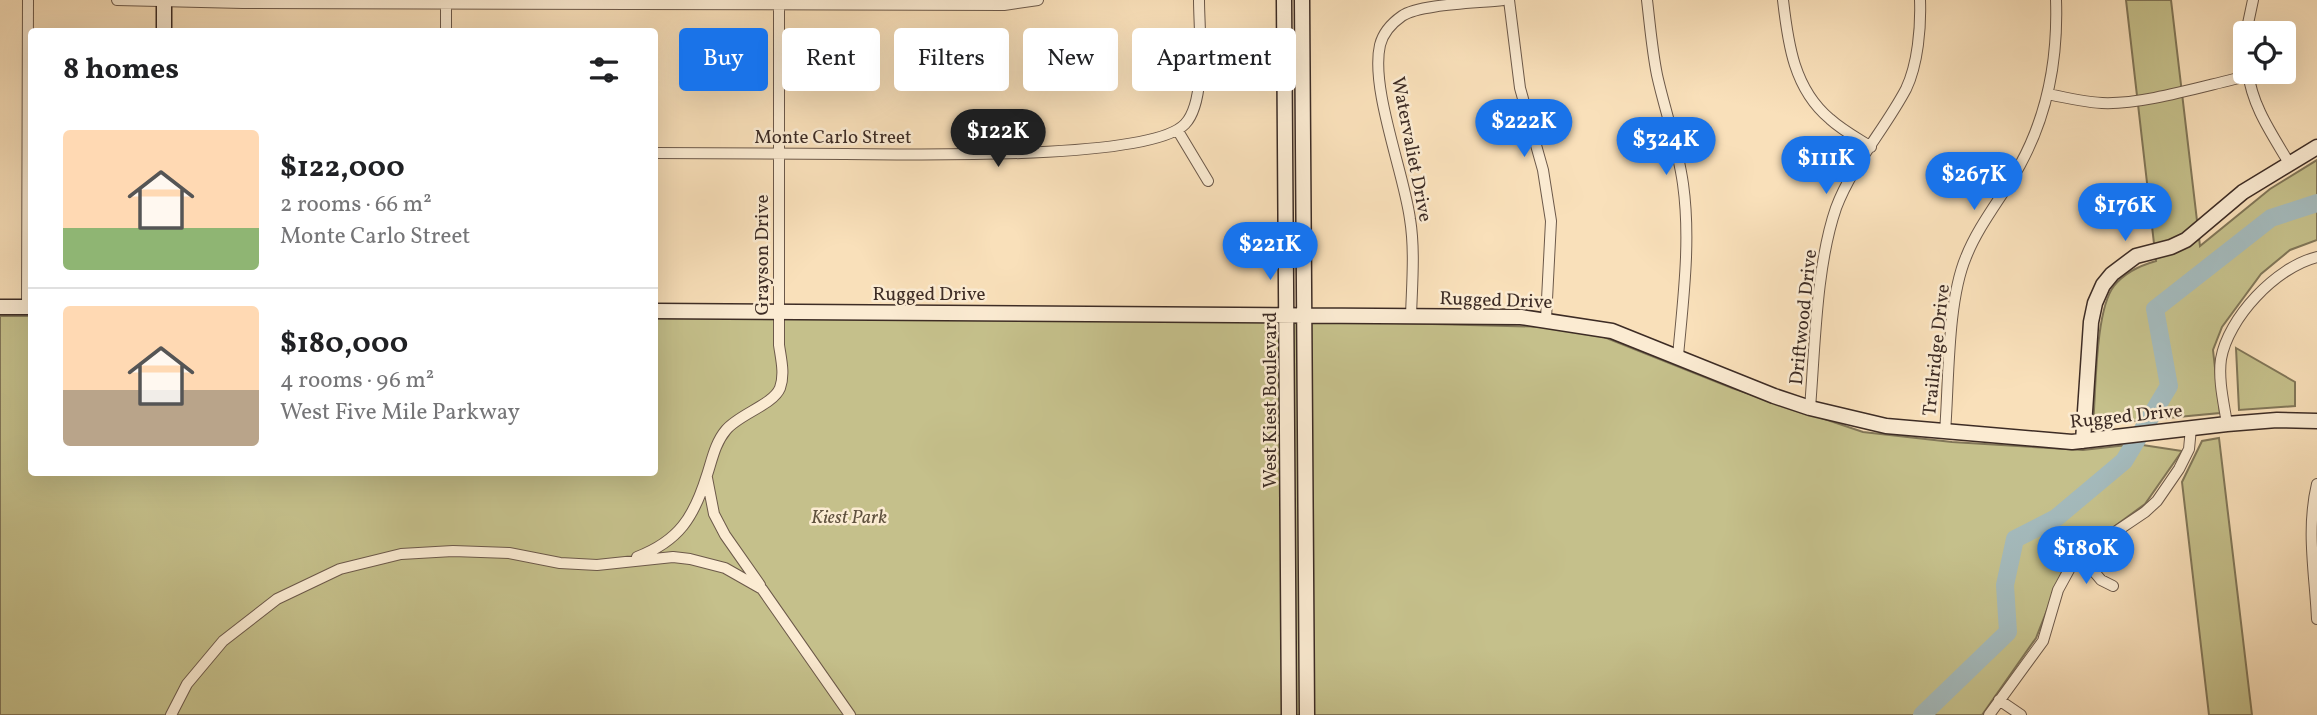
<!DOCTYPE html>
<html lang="en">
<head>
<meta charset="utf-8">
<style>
  body { margin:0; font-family:Vollkorn,serif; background:#f6f6f6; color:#202124; height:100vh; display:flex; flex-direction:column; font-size:26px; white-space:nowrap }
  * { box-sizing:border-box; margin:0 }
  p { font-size:23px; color:#757577 }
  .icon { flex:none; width:38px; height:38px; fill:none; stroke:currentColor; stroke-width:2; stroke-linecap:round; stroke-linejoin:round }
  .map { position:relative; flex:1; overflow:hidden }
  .panel { position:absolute; left:28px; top:28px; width:630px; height:448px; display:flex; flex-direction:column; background:#fff; border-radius:7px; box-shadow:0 7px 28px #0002 }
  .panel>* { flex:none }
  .guide { position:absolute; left:679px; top:28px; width:665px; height:63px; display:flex; gap:14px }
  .fabs { position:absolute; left:2233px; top:21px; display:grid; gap:14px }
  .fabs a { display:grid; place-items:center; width:63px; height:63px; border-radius:7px; background:#fff; box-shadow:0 7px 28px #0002; font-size:35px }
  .price { position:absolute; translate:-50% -60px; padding:0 16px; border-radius:24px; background:#1a73e8; color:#fff; font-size:23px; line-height:46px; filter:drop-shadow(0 2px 4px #0008) }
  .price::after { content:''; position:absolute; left:50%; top:42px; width:21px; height:16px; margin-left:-10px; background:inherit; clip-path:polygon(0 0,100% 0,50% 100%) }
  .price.selected { background:#222; color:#fff }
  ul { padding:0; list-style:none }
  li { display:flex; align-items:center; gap:21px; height:175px; padding:0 35px }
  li+li { border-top:2px solid #e0e0e0 }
  li span { display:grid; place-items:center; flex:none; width:196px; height:140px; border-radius:7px; color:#555 }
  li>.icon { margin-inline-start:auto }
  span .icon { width:84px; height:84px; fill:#fffc; stroke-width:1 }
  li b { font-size:30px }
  h2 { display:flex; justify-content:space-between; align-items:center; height:84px; padding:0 35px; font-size:30px }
  .tag { padding:0 24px; border-radius:7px; background:#fff; box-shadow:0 7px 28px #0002; font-size:24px; line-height:63px }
  .tag.selected { background:#1a73e8; color:#fff }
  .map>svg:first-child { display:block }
  .green { fill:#c5c08b; stroke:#817658; stroke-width:2 }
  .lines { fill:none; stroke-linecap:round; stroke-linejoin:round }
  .river { stroke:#a4babc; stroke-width:18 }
  .street-casing { stroke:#6c594a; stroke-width:12 }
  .secondary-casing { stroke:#3d2c25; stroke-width:17 }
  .street { stroke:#fbebd2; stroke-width:10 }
  .secondary { stroke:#fbebd2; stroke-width:14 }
  .labels { text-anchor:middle; stroke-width:5; stroke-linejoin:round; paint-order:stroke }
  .street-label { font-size:19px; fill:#3d2c25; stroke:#fbebd2 }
  .park-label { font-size:19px; font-style:italic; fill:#5f513e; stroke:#fbebd2 }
</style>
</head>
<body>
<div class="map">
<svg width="2317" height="715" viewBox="0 0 2317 715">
  <rect width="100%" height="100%" fill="#f9e0ba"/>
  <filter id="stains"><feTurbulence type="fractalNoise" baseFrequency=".00286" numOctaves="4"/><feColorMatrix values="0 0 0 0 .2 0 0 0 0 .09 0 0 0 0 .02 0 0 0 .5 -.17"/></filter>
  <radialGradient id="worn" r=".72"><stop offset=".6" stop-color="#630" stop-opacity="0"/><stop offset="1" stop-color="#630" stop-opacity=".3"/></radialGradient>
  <path class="green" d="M2126,0H2171L2200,246L2270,189L2317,160V240L2290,250L2261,274L2222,327L2213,350L2220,413L2093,425C2096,392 2095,310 2114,286C2124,273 2142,265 2156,261Z
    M0,316H31L32,472H654L655,318L1282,320L1549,327L1604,337L1732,388L1863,432L1952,442L2083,450L2136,444L2182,451L2145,504L2066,562L2036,638L1982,715H0Z
    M2236,348L2295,382V406L2239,410Z
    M2219,438L2252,715H2209L2182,482L2202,441Z"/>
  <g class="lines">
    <path class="river" d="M1922,715L2008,632L2005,585L2015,539L2056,518L2124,461L2169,386L2155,309L2271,218L2317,203"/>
    <g class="street-casing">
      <path id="street" d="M117,0L243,3L1004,5L1038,0
        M1509,0L1520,88L1543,170L1551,221L1546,319
        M1647,0C1650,25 1652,50 1657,75C1665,111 1678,147 1683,184C1691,241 1683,300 1678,356
        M1783,0C1788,44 1794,89 1830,119C1842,130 1857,138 1871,147
        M446,32V0
        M2246,33L2253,0
        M2248,72C2252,106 2272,134 2289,163
        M2048,94C2066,98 2084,102 2102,103C2144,105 2206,85 2248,76
        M1178,131L1208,181
        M654,153C718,153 782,154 845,154C904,154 1150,161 1185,124C1207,101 1199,31 1199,0
        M27,307L28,0
        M1411,316C1412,284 1415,250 1410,219C1404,173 1370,88 1380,45C1383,33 1392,23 1402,16C1419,4 1480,3 1503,0
        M1810,408C1815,347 1816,266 1836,208C1852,165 1885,129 1906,89C1918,64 1921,27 1920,0
        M2227,424C2224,404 2218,380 2221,359C2228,318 2276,267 2317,257
        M1945,432C1949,382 1947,302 1966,257C1979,224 2003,196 2020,165C2048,114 2058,57 2056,0
        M707,478L714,514L725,535L760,585
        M2317,484C2306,530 2315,574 2317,619
        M2081,556L2101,580L2113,586
        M637,557C679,541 694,517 707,475C712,460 715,443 726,430C739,414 773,405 780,388C785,374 781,359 779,345V0
        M1999,700L2021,715
        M171,715L187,684L223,641L277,599L340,569L401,554L453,551L509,553L560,563L597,565L673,557L690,559L725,568L762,589L850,715
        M1989,715L2043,641L2058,590L2070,568L2096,545L2145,512L2157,501L2179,469L2189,449L2191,428"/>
    </g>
    <g class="secondary-casing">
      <path id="secondary" d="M1284,0L1289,715
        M1302,0L1307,715
        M164,32V0
        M0,307H32
        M654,311L1521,317L1612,331L1774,396L1810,408L1886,426L2072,442L2227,424L2277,420L2317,421
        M2083,441L2091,322L2095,303L2103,285L2112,274L2136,256L2171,247L2186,240L2243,192L2317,147"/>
    </g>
    <use href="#street" class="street"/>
    <use href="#secondary" class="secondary"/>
  </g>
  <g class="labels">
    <g class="street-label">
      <text x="833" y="143">Monte Carlo Street</text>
      <text transform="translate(1413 149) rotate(79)" y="7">Watervaliet Drive</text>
      <text transform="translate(761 255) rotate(-90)" y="7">Grayson Drive</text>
      <text x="929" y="300">Rugged Drive</text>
      <text transform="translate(1496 299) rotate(2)" y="7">Rugged Drive</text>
      <text transform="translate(1802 317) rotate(-84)" y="7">Driftwood Drive</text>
      <text transform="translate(1935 350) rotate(-84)" y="7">Trailridge Drive</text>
      <text transform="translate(1269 400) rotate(-90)" y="7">West Kiest Boulevard</text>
      <text transform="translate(2126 415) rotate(-6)" y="7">Rugged Drive</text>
    </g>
    <g class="park-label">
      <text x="849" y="523">Kiest Park</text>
    </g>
  </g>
  <rect width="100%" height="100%" filter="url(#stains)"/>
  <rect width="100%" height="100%" fill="url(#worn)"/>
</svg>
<div class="fabs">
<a><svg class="icon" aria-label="locate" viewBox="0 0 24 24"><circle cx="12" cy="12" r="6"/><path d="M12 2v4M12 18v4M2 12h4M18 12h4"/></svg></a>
</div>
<b class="price" style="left:1524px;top:159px">$222K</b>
<b class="price selected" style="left:998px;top:169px">$122K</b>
<b class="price" style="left:1666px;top:177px">$324K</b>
<b class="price" style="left:1826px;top:196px">$111K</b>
<b class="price" style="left:1974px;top:212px">$267K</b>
<b class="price" style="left:2125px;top:243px">$176K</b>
<b class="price" style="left:1270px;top:282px">$221K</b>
<b class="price" style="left:2086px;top:586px">$180K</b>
<div class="guide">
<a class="tag selected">Buy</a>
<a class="tag">Rent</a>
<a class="tag">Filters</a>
<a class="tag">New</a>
<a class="tag">Apartment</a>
</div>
<section class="panel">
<h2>8 homes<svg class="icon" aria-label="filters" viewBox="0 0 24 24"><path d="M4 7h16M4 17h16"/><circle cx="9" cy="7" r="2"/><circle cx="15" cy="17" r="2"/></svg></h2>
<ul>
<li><span style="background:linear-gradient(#ffd9b3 70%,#8fb573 0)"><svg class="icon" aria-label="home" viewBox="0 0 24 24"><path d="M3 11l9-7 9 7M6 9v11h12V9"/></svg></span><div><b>$122,000</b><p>2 rooms · 66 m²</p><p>Monte Carlo Street</p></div></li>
<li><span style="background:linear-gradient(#ffd9b3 60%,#b9a48a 0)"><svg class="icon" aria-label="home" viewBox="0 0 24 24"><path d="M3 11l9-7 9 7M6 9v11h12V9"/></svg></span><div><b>$180,000</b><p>4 rooms · 96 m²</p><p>West Five Mile Parkway</p></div></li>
</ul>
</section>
</div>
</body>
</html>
